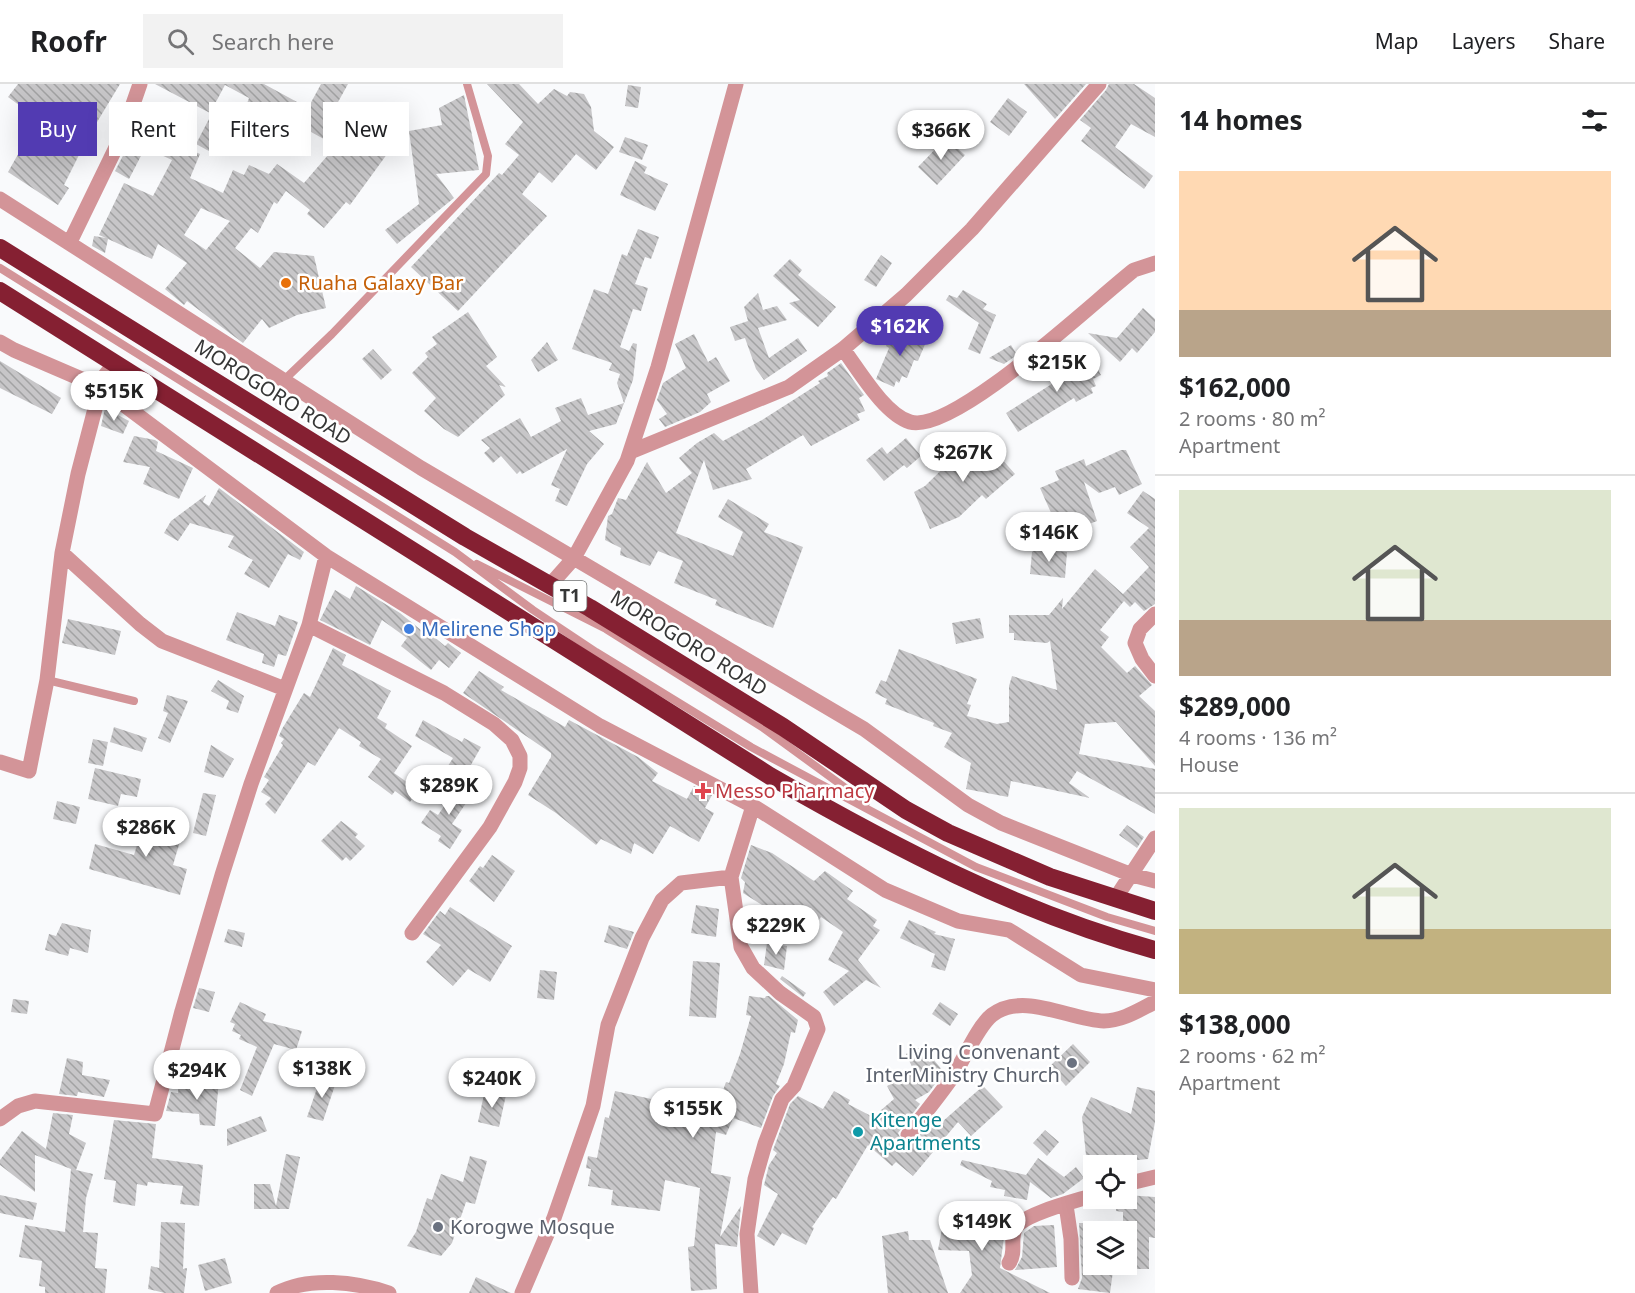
<!DOCTYPE html>
<html lang="en">
<head>
<meta charset="utf-8">
<style>
  body { margin:0; font-family:"Noto Sans",sans-serif; background:#f2f2f2; color:#202124; height:100vh; display:flex; flex-direction:column; font-size:22px; white-space:nowrap }
  * { box-sizing:border-box; margin:0 }
  p { font-size:20px; color:#757577 }
  .icon { flex:none; width:33px; height:33px; fill:none; stroke:currentColor; stroke-width:2; stroke-linecap:round; stroke-linejoin:round }
  .map { position:relative; flex:1; overflow:hidden }
  .sheet { display:flex; flex-direction:column; background:#fff; width:480px }
  .sheet>* { flex:none }
  .top-card { position:absolute; left:18px; top:18px; width:570px; height:54px; display:flex; gap:12px }
  .tools { position:absolute; left:1083px; top:1071px; display:grid; gap:12px }
  .tools a { display:grid; place-items:center; width:54px; height:54px; border-radius:0px; background:#fff; box-shadow:0 6px 24px #0002; font-size:30px }
  .price { position:absolute; translate:-50% -51px; padding:0 14px; border-radius:21px; background:#fff; color:#222; font-size:20px; line-height:39px; filter:drop-shadow(0 2px 3px #0008) }
  .price::after { content:''; position:absolute; left:50%; top:36px; width:18px; height:14px; margin-left:-9px; background:inherit; clip-path:polygon(0 0,100% 0,50% 100%) }
  .price.current { background:#523bb2; color:#fff }
  ul { padding:0; list-style:none }
  li { display:grid; align-content:center; gap:12px; height:318px; padding:0 24px }
  li+li { border-top:2px solid #e0e0e0 }
  li span { display:grid; place-items:center; height:186px; border-radius:0px; color:#555 }
  li>.icon { margin-inline-start:auto }
  span .icon { width:108px; height:108px; fill:#fffc; stroke-width:1 }
  li b { font-size:26px }
  h2 { display:flex; justify-content:space-between; align-items:center; height:72px; padding:0 24px; font-size:26px }
  .chip { padding:0 21px; border-radius:0px; background:#fff; box-shadow:0 6px 24px #0002; font-size:21px; line-height:54px }
  .chip.current { background:#523bb2; color:#fff }
  header { display:flex; align-items:center; gap:36px; box-sizing:border-box; height:84px; padding:0 30px; background:#fff; border-bottom:2px solid #e0e0e0 }
  header strong { font-size:28px }
  nav { display:flex; gap:33px; margin-inline-start:auto; font-size:21px }
  .search { width:420px; height:54px; background:#f2f2f2; display:flex; align-items:center; gap:15px; box-sizing:border-box; padding:0 21px; border-radius:0px; color:#757577; font-size:22px }
  main { display:flex; flex:1; min-height:0 }
  .map>svg:first-child { display:block }
  .building { fill:url(#building-back-hatch); fill-rule:evenodd }
  .lines { fill:none; stroke-linecap:round; stroke-linejoin:round }
  .lane { stroke:#d39498; stroke-width:8 }
  .street { stroke:#d39498; stroke-width:15 }
  .highway { stroke:#852032; stroke-width:18 }
  .food-dot { fill:#e8710a; stroke:#fff; stroke-width:2 }
  .shop-dot { fill:#3f7fe0; stroke:#fff; stroke-width:2 }
  .health-dot { fill:#e0444e; stroke:#fff; stroke-width:2 }
  .worship-dot { fill:#6b7280; stroke:#fff; stroke-width:2 }
  .culture-dot { fill:#0f9aa8; stroke:#fff; stroke-width:2 }
  .labels { text-anchor:middle; stroke-width:5; stroke-linejoin:round; paint-order:stroke }
  .shield { fill:#fff; stroke:#727373; stroke-width:1.5 }
  .shield-label { font-size:18px; font-weight:bold; fill:#363737 }
  .food-label { font-size:20px; fill:#c56008; stroke:#fff; text-anchor:start }
  .street-label { font-size:20px; fill:#363737; stroke:#fff }
  .shop-label { font-size:20px; fill:#366cbe; stroke:#fff; text-anchor:start }
  .health-label { font-size:20px; fill:#be3a42; stroke:#fff; text-anchor:start }
  .worship-label { font-size:20px; fill:#5b616d; stroke:#fff; text-anchor:end }
  .culture-label { font-size:20px; fill:#0d838f; stroke:#fff; text-anchor:start }
</style>
</head>
<body>
<header>
<strong>Roofr</strong>
<div class="search"><svg class="icon" aria-label="search" viewBox="0 0 24 24"><circle cx="10" cy="10" r="6"/><path d="M15 15l6 6"/></svg>Search here</div>
<nav><a>Map</a><a>Layers</a><a>Share</a></nav>
</header>
<main>
<div class="map">
<svg width="1155" height="1209" viewBox="0 0 1155 1209">
  <defs>
    <pattern id="building-back-hatch" width="6" height="6" patternUnits="userSpaceOnUse" patternTransform="scale(1.5)"><rect width="6" height="6" fill="#c7c6c8"/><path d="M-1 5l2 2M0 0l6 6M5-1l2 2" fill="none" stroke="#a2a2a3"/></pattern>
  </defs>
  <rect width="100%" height="100%" fill="#f9fafc"/>
  <path class="building" d="M18,0H120L88,53L64,101L69,104L58,121L8,88L38,35L8,13Z
    M155,0H264L308,24L321,0H348L332,29L372,50L386,30L406,44L350,121L346,118L324,144L307,130L310,126L286,107L277,120L274,118L258,149L251,144L235,164L260,184L274,168L314,172L326,224L297,231L269,244L262,235L243,259L187,217L184,221L165,205L187,179L158,160L152,175L108,155L105,169L92,162L94,152L106,154L99,151L124,99L153,112L172,76L142,62L146,46L200,70L190,94L223,109L233,86L244,91L249,81L269,90L277,80L304,99L328,71L324,68L331,59L293,38L283,68L239,41L249,14L225,1L210,29ZM201,124L230,137L206,166L184,151Z
    M487,0H519L538,20L554,5L567,12L570,8L584,10L591,23L594,47L614,63L596,86L576,70L552,99L539,88L522,110L547,132L458,227L411,183L499,89L502,91L519,71L505,60L523,38Z
    M1024,0H1086L1055,35Z
    M1109,0H1134L1155,14V53L1131,40L1115,63L1153,92L1144,105L1081,57L1091,44L1080,36L1106,6Z
    M628,1L641,3L638,24L625,22Z
    M464,11L479,86L436,90L454,114L397,160L385,146L419,120L409,47L442,41L439,24Z
    M1008,14L1027,28L1009,52L990,38Z
    M210,33L233,45L218,72L196,60Z
    M625,53L648,61L642,76L619,68Z
    M946,54L965,71L937,101L918,83Z
    M129,60L143,68L129,95L115,87Z
    M635,77L647,83L644,89L668,100L655,127L620,111Z
    M638,145L659,153L651,175L645,173L635,200L648,204L641,227L633,225L620,263L629,267L633,259L637,260L633,296L616,340L589,347L604,360L587,380L567,422L555,417L560,405L551,401L567,365L522,390L520,387L517,390L501,372L493,379L484,369L490,364L481,356L520,334L531,353L561,337L555,324L581,314L588,331L624,319L617,299L620,290L609,286L612,279L572,265L594,205L608,210L622,170L627,172Z
    M881,171L892,179L876,203L864,196Z
    M790,175L802,186L798,191L836,223L818,243L789,219L800,216L773,192Z
    M963,206L987,220L983,225L996,231L980,270L968,265L979,239L946,216L949,211L957,214Z
    M758,209L763,226L777,222L787,236L758,244L769,274L798,254L807,267L764,296L756,285L745,254L735,257L730,243L748,237L744,223Z
    M1143,224L1155,235V248L1137,269L1132,264L1120,278L1088,249L1117,254Z
    M468,228L497,273L486,282L506,303L499,301L505,311L458,353L444,345L424,327L436,314L412,289L428,273L425,269L437,260L432,253Z
    M892,245L926,258L918,277L914,276L907,294L902,292L899,299L896,297L894,303L876,295L889,264L886,262Z
    M694,250L708,278L716,273L730,297L707,310L711,318L700,328L665,343L659,335L667,330L657,316L663,299L686,284L675,260Z
    M547,258L558,276L538,288L531,276Z
    M1011,261L1017,271L1004,280L989,274Z
    M373,265L392,286L381,296L362,275Z
    M1090,271L1101,291L1093,295L1096,302L1091,304L1093,309L1076,318L1074,314L1018,348L1006,329L1058,296L1053,288Z
    M0,277L61,314L52,330L0,304Z
    M841,279L864,311L859,314L865,327L857,330L860,336L811,362L803,351L746,385L752,395L713,406L704,376L676,449L733,472L743,448L718,433L728,415L769,440L764,448L803,463L773,544L715,521L717,516L674,499L683,477L658,467L650,482L620,471L621,464L605,456L608,432L612,430L618,414L626,416L647,378L666,409L692,389L679,374L697,359L714,349L723,357L762,336L820,299L818,297L828,292L827,289Z
    M105,324L129,337L123,350L101,342Z
    M979,349L1015,390L986,415L982,411L959,433L930,445L914,408L925,402Z
    M134,352L155,356L158,358L156,367L193,384L179,415L143,400L150,383L123,378Z
    M906,354L921,372L907,384L904,381L884,397L866,376L882,363L887,370Z
    M1121,366H1126L1142,400L1119,411L1115,403L1099,409L1084,398L1097,437L1039,459L1038,440H1056L1040,404L1059,396L1055,387L1084,375L1086,382Z
    M219,404L304,468L300,476L288,470L269,504L244,490L253,476L228,463L234,452L190,439L178,457L164,449L171,437L206,411L203,418L209,422Z
    M1143,407L1155,415V520L1144,527L1135,518L1130,523L1124,517L1100,546L1109,553L1101,563L1127,589L1135,582L1152,601L1139,612L1155,627V682L1116,638L1085,640L1079,670L1155,685V730L1077,687L1069,699L1090,714L1011,697L1008,713L966,705L971,679L944,663L952,649L933,642L934,639L885,620L887,615L875,609L881,596L886,598L899,565L977,595L967,620L971,621L967,632L997,640L1009,638V602L1012,592L1057,606L1050,557L1047,559L1014,556V549H1009V531H1049L1063,514L1062,525L1095,485L1123,510L1149,483L1130,463L1149,444L1127,429Z
    M1035,465L1067,468L1065,494L1030,490L1032,468Z
    M356,502L400,529L432,555L433,552L445,562L448,559L461,569L449,584L439,576L431,586L401,562L407,554L382,536L370,561L320,536L335,506L350,515Z
    M237,528L275,542L279,531L298,538L286,572L278,570L274,583L262,579L264,570L226,556Z
    M980,534L984,554L956,560L952,539Z
    M68,535L121,547L115,571L62,559Z
    M333,564L346,571L342,581L391,607L377,634L387,640L385,644L412,662L394,689L418,706L410,718L395,707L392,711L368,693L381,675L359,662L361,658L339,644L315,682L308,678L275,730L265,720L271,714L261,708L269,696L264,693L283,661L281,659L284,655L279,652L282,645L304,609L310,613Z
    M479,587L504,603L501,606L565,643L569,636L638,673L658,689L652,697L687,715L694,702L712,711L705,724L714,729L699,758L670,742L653,770L634,759L631,770L601,755L596,761L556,729L528,711L551,673V669L463,609Z
    M218,596L244,612L238,629L226,625L229,617L211,607Z
    M167,611L188,617L170,659L158,654L168,629L163,627Z
    M423,636L462,658L464,654L481,663L463,695L446,685L453,674L415,652Z
    M114,643L147,654L142,668L110,658Z
    M93,655L108,658L103,682L88,679Z
    M211,661L234,675L223,694L204,688Z
    M95,684L141,695L137,713L121,710L118,722L88,715Z
    M461,698L474,707L452,740L462,746L450,765L438,757L441,752L421,739L430,726L438,731Z
    M203,709L216,711L206,752L193,749Z
    M57,717L80,723L76,740L53,735Z
    M146,732L184,744L173,781L187,785L180,811L89,785L95,760L134,771Z
    M341,737L358,750L355,753L365,762L350,777L346,773L342,777L321,757Z
    M1127,741L1144,753L1137,764L1119,751Z
    M751,761L772,769L814,797L825,787L853,807L847,815L877,836L873,842L880,846L858,876L881,904L866,896L834,922L823,908L849,887L828,876L843,848L821,833L816,840L793,823L788,829L777,821L773,828L743,809L745,798L741,794Z
    M492,771L515,787L494,818L469,797L480,782L483,784Z
    M696,821L719,825L716,853L691,849Z
    M450,823L512,862L490,898L468,885L453,902L426,878L441,861L423,850L440,827L445,831Z
    M909,836L936,848L934,850L955,855L945,887L931,883L935,870L900,854Z
    M62,839L91,846L88,869L70,864L68,872L45,866L49,850L56,852Z
    M609,841L634,848L627,865L604,858Z
    M228,845L245,849L242,863L224,858Z
    M767,859L787,862L784,886L764,881Z
    M693,877L720,879L716,934L689,932Z
    M540,886L557,888L554,916L537,914Z
    M782,892L806,909L803,913L780,895Z
    M199,904L215,908L209,928L193,924Z
    M749,912L765,914L766,912H769L798,936L795,949L791,948L784,980L776,1000L780,1002L773,1012L761,1044L733,1034L726,1051L716,1048L711,1089L731,1093L720,1153L741,1122L737,1163L715,1160L717,1205L691,1207L688,1163L694,1162L700,1104L665,1096L660,1127L611,1121L613,1106L588,1102L591,1085L586,1084L588,1072L597,1074L605,1033L609,1034L615,1007L715,1029L726,998L729,999L740,970L751,932L746,931Z
    M13,915L29,917L27,930L11,928Z
    M240,918L266,930L263,937L302,947L296,966L274,960L252,1012L240,1006L257,963L239,955L241,951L232,947L235,940L230,938Z
    M940,918L958,930L950,942L932,930Z
    M1073,960L1090,978L1066,1002L1049,983Z
    M921,963L929,978L933,975L944,988L929,1008L915,1016L920,1020L898,1049L903,1059L912,1060L935,1032L942,1038L983,1002L1003,1023L971,1052L958,1038L913,1092L896,1078L892,1082L868,1061L836,1115L833,1113L812,1143L814,1144L806,1161L782,1149L774,1162L757,1152L778,1110L764,1101L769,1081L777,1069L773,1066L790,1020L798,1012L823,1025L834,1007L850,1016L848,1020L873,1033L894,1015L887,1002L914,987L906,970Z
    M67,974L83,978L82,991L110,996L104,1013L78,1008L77,1012L59,1010Z
    M321,993L336,998L323,1037L307,1033Z
    M205,994L219,995L215,1042L200,1041L199,1030L166,1027L171,1008L178,1009L179,997L200,1005Z
    M1137,1003L1155,1007V1038L1148,1075L1087,1081L1082,1033L1091,1013L1131,1030Z
    M485,1006L506,1011L499,1043L478,1038Z
    M53,1029L73,1031L69,1050L86,1059L76,1086L93,1090L86,1114L83,1148L98,1149L95,1184L107,1185L105,1209H45V1203L39,1202L42,1177L19,1173L25,1141L65,1148L71,1085L35,1071V1108L0,1081V1076L22,1047L46,1065Z
    M261,1032L267,1047L227,1062V1045Z
    M114,1036L156,1040L152,1074L203,1081L199,1122L180,1120L183,1102L148,1098L147,1102L137,1100L135,1122L113,1118L116,1097L104,1095Z
    M1045,1046L1059,1058L1047,1072L1033,1059Z
    M286,1070L300,1073L289,1125H254V1100H270L276,1122Z
    M470,1072L487,1077L475,1120L466,1118L452,1159L441,1172L407,1162L416,1148L427,1114L432,1116L441,1090L463,1098Z
    M1038,1074L1064,1093L1076,1083L1084,1094L1063,1110L1051,1114L1030,1098L1027,1116L1004,1112L1005,1106L990,1103L992,1097L960,1081L962,1076L1026,1091Z
    M0,1111L37,1119L33,1136L0,1129Z
    M1126,1111L1155,1113V1154L1149,1153V1185H1134L1133,1142L1123,1141V1128L1116,1127L1117,1114H1126Z
    M946,1123L966,1126L965,1136L1013,1128L1014,1131L1010,1135L986,1145L1005,1144L1000,1184L1050,1209H960L972,1191L969,1167L938,1166Z
    M161,1138L185,1139L183,1185L187,1184L184,1209H165L148,1205L151,1182L159,1184Z
    M1079,1139H1094V1180H1114L1110,1209L1078,1205L1082,1194Z
    M1054,1141L1057,1183L1015,1186L1022,1173L1024,1149L1034,1142Z
    M908,1147L909,1156H930L948,1209H888L882,1152Z
    M225,1174L232,1199L205,1207L198,1181Z
    M476,1193L511,1209H469Z"/>
  <g class="lines">
    <path class="lane" d="M0,184L455,468L533,526L596,568L751,663L976,783L1107,833L1155,847
      M284,296L332,250L486,90L488,72L467,0
      M477,480L606,545L762,643L866,719
      M47,596L134,617"/>
    <path class="street" d="M0,115L421,384L864,645L968,721L1001,739L1132,791L1155,797
      M70,158L123,49L140,0
      M0,258L14,266L100,303L326,472L600,642L753,722L885,806L958,837L1009,846L1081,891L1155,906
      M843,265C859,286 884,330 910,338C954,351 1096,215 1134,186L1155,179
      M630,368L789,303L843,265L906,211L972,145L1099,0
      M62,469L140,540L162,557L285,605
      M550,501L574,474L627,377L658,283L736,0
      M1155,530L1140,545L1135,559L1142,575L1155,592
      M309,541L444,609L494,640L512,656L520,672V684L515,698L490,743L412,849
      M0,678L29,687L47,596L62,469L78,390L103,294L115,279
      M731,793L741,863L753,884L780,909L814,933L818,945L794,1002L782,1015L765,1060L755,1095L747,1150L751,1209
      M1115,815L1155,754
      M0,1035L18,1022L35,1017L155,1030L182,927L222,791L251,700L309,541L326,472
      M908,1051C923,1031 941,1010 955,989C965,973 978,942 992,931C1023,907 1070,936 1104,937C1122,937 1139,926 1155,918
      M1126,1100L1155,1093
      M1066,1121L1071,1155L1072,1194
      M1009,1179C1017,1168 1009,1154 1016,1143C1026,1129 1076,1117 1094,1111
      M277,1209C310,1192 356,1198 389,1209
      M522,1209L554,1134L593,1022L608,941L642,854L662,816L681,799L731,793L753,722"/>
    <path class="highway" d="M0,164L465,453L590,524L783,643L906,726L948,749L1050,793L1155,827
      M0,207L770,692C894,763 1017,828 1155,866"/>
  </g>
  <circle class="food-dot" cx="286" cy="199" r="6"/>
  <circle class="shop-dot" cx="409" cy="545" r="6"/>
  <path class="health-dot" d="M700 698h6v6h6v6h-6v6h-6v-6h-6v-6h6z"/>
  <g class="worship-dot">
    <circle cx="1072" cy="979" r="6"/>
    <circle cx="438" cy="1143" r="6"/>
  </g>
  <circle class="culture-dot" cx="858" cy="1048" r="6"/>
  <g class="labels">
    <rect class="shield" x="553.5" y="497" width="33" height="30" rx="4.5"/>
    <g class="shield-label">
      <text x="570" y="518">T1</text>
    </g>
    <g class="food-label">
      <text x="298" y="206">Ruaha Galaxy Bar</text>
    </g>
    <g class="street-label">
      <text transform="translate(273 308) rotate(32)" y="7">MOROGORO ROAD</text>
      <text transform="translate(689 559) rotate(32)" y="7">MOROGORO ROAD</text>
    </g>
    <g class="shop-label">
      <text x="421" y="552">Melirene Shop</text>
    </g>
    <g class="health-label">
      <text x="715" y="714">Messo Pharmacy</text>
    </g>
    <g class="worship-label">
      <text x="1060" y="975">Living Convenant<tspan x="1060" dy="23">InterMinistry Church</tspan></text>
      <text x="450" y="1150" text-anchor="start">Korogwe Mosque</text>
    </g>
    <g class="culture-label">
      <text x="870" y="1043">Kitenge<tspan x="870" dy="23">Apartments</tspan></text>
    </g>
  </g>
</svg>
<div class="tools">
<a><svg class="icon" aria-label="locate" viewBox="0 0 24 24"><circle cx="12" cy="12" r="6"/><path d="M12 2v4M12 18v4M2 12h4M18 12h4"/></svg></a>
<a><svg class="icon" aria-label="layers" viewBox="0 0 24 24"><path d="M12 4l9 5-9 5-9-5zM3 14l9 5 9-5"/></svg></a>
</div>
<b class="price" style="left:941px;top:77px">$366K</b>
<b class="price current" style="left:900px;top:273px">$162K</b>
<b class="price" style="left:1057px;top:309px">$215K</b>
<b class="price" style="left:114px;top:338px">$515K</b>
<b class="price" style="left:963px;top:399px">$267K</b>
<b class="price" style="left:1049px;top:479px">$146K</b>
<b class="price" style="left:449px;top:732px">$289K</b>
<b class="price" style="left:146px;top:774px">$286K</b>
<b class="price" style="left:776px;top:872px">$229K</b>
<b class="price" style="left:322px;top:1015px">$138K</b>
<b class="price" style="left:197px;top:1017px">$294K</b>
<b class="price" style="left:492px;top:1025px">$240K</b>
<b class="price" style="left:693px;top:1055px">$155K</b>
<b class="price" style="left:982px;top:1168px">$149K</b>
<div class="top-card">
<a class="chip current">Buy</a>
<a class="chip">Rent</a>
<a class="chip">Filters</a>
<a class="chip">New</a>
</div>
</div>
<section class="sheet">
<h2>14 homes<svg class="icon" aria-label="filters" viewBox="0 0 24 24"><path d="M4 7h16M4 17h16"/><circle cx="9" cy="7" r="2"/><circle cx="15" cy="17" r="2"/></svg></h2>
<ul>
<li><span style="background:linear-gradient(#ffd9b3 75%,#b9a48a 0)"><svg class="icon" aria-label="home" viewBox="0 0 24 24"><path d="M3 11l9-7 9 7M6 9v11h12V9"/></svg></span><div><b>$162,000</b><p>2 rooms · 80 m²</p><p>Apartment</p></div></li>
<li><span style="background:linear-gradient(#dfe7d0 70%,#b9a48a 0)"><svg class="icon" aria-label="home" viewBox="0 0 24 24"><path d="M3 11l9-7 9 7M6 9v11h12V9"/></svg></span><div><b>$289,000</b><p>4 rooms · 136 m²</p><p>House</p></div></li>
<li><span style="background:linear-gradient(#dfe7d0 65%,#c2b280 0)"><svg class="icon" aria-label="home" viewBox="0 0 24 24"><path d="M3 11l9-7 9 7M6 9v11h12V9"/></svg></span><div><b>$138,000</b><p>2 rooms · 62 m²</p><p>Apartment</p></div></li>
</ul>
</section>
</main>
</body>
</html>
